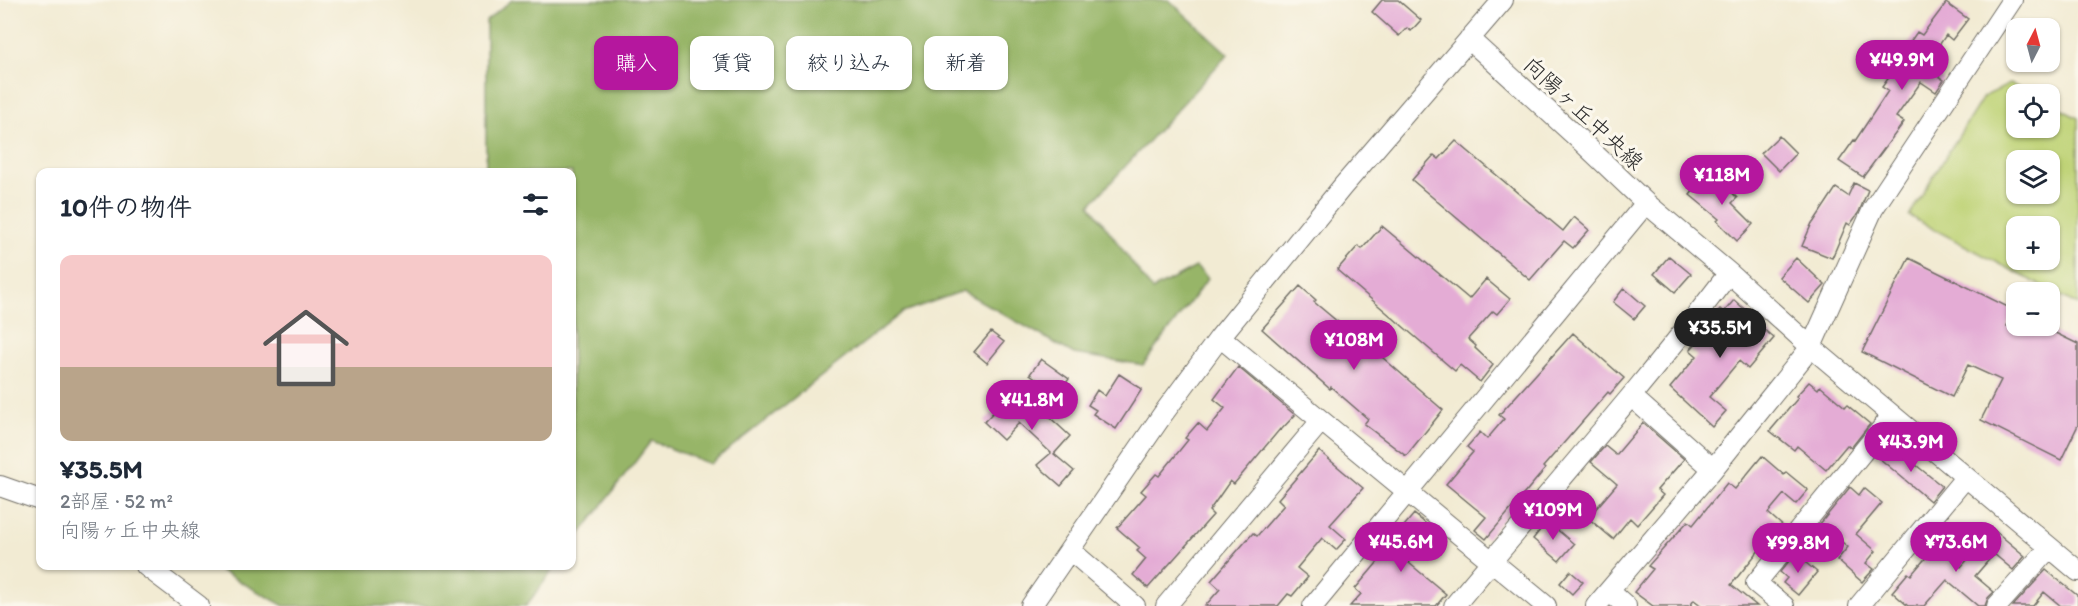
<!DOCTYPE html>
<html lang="ja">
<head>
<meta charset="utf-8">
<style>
  body { margin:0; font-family:Itim,"Klee One",sans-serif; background:#f6f6f7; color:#1f2937; height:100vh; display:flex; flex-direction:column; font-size:22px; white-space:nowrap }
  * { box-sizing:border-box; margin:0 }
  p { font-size:20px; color:#747a83 }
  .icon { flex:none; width:33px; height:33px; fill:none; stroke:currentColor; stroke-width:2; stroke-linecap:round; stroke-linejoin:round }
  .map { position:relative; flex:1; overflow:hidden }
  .drawer { position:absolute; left:36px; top:168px; width:540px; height:402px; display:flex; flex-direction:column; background:#fff; border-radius:12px; box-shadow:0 2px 4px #0004 }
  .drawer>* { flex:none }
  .hud { position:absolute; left:594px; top:36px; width:570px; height:54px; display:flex; gap:12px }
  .needle { width:39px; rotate:6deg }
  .controls { position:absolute; left:2006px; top:18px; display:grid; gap:12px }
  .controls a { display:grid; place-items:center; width:54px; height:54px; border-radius:12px; background:#fff; box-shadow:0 2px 4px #0004; font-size:30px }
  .price { position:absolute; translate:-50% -51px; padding:0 14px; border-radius:21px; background:#b5179e; color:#fff; font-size:20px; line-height:39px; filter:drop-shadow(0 2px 3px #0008) }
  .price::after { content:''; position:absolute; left:50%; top:36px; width:18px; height:14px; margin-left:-9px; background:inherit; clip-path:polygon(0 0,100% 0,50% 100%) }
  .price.selected { background:#222; color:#fff }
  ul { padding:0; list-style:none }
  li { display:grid; align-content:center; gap:12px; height:318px; padding:0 24px }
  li+li { border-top:2px solid #e0e1e3 }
  li span { display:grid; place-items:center; height:186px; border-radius:12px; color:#555 }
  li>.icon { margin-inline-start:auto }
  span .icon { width:108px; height:108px; fill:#fffc; stroke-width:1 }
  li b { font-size:26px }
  h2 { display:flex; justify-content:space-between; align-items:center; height:72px; padding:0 24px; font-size:26px }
  .tag { padding:0 21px; border-radius:12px; background:#fff; box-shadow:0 2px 4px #0004; font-size:21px; line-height:54px }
  .tag.selected { background:#b5179e; color:#fff }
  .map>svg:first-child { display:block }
  .green { fill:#bfd377; stroke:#757f51; stroke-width:1.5; fill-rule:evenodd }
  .forest { fill:#97b568; stroke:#61704a; stroke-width:1.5 }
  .building { fill:#e4acd5 }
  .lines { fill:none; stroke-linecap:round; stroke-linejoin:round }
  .minor-casing { stroke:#716e66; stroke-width:22 }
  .minor { stroke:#fff; stroke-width:20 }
  .labels { text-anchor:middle; stroke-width:6; stroke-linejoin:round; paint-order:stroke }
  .street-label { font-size:22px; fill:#2b2b2b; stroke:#fbf7ec }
</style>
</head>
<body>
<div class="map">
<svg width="2078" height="606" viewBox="0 0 2078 606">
  <rect width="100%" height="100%" fill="#fbf7ec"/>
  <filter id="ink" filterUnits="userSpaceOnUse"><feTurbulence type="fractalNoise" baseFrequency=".0167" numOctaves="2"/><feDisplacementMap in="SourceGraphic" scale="12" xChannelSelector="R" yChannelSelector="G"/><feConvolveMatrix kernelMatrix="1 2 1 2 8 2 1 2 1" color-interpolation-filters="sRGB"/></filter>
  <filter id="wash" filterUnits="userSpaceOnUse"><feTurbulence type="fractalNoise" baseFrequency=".008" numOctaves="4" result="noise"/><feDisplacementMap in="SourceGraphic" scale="24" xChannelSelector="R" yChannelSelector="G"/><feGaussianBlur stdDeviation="1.35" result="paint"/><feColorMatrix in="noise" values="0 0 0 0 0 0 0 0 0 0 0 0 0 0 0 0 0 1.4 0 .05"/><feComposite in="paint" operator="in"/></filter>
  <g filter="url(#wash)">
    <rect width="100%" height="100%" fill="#f2ebd3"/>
    <path class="green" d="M2010,84L2032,94H2016V128H2049V103L2078,118V305L1909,216L1983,97ZM2016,160H2049V194H2016ZM2016,226H2049V260H2016Z"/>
    <path class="forest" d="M512,0H1169L1228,54L1090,205L1152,290L1196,267L1208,278L1143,365L1074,354L963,291L903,312L710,464L651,441L572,545V172H486V21Z
      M212,566H556L526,606H284Z"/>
    <g id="blocks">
      <path class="building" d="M1382,0H1398L1421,20L1411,31L1407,28L1399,36L1372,12Z
        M1946,3L1968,19L1952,40L1946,35L1924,67L1944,80L1936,92L1921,82L1896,117L1904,122L1863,177L1839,161L1854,140L1855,141L1888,91L1882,87L1908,51L1905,49L1917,32L1922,35Z
        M1779,136L1796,153L1779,171L1761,153Z
        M1456,141L1563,231L1574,217L1589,230L1573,248L1564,241L1530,280L1412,180L1434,155L1439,159Z
        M1709,172L1725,185L1737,198L1732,203L1753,224L1737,241L1717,221L1719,219L1690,195Z
        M1854,183L1868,190L1859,212L1850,225L1847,223L1832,258L1802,246L1812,223H1813L1836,188L1848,196Z
        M1382,226L1468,298L1469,299L1486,279L1510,299L1497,314L1493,311L1468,339L1476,346L1475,348L1493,365L1480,382L1460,365L1455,371L1337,270L1358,246L1362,249Z
        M1669,256L1691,274L1675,292L1654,274Z
        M1796,258L1825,285L1809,303L1779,277Z
        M1909,258L2014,310L2007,326H2041L2078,344V425L2061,460L1981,420L2001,380L1968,365L1952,397L1862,352Z
        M1300,286L1316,300L1314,302L1344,327L1345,325L1443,410L1406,456L1364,424L1368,419L1331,387L1330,389L1262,329Z
        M1624,288L1645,306L1634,319L1613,302Z
        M1734,300L1750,314L1748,316L1774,338L1748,369L1739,361L1709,397L1726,411L1712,427L1670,388L1697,356L1690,350L1708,330L1705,327L1720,309L1724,312Z
        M991,332L1004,342L987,363L974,352Z
        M1573,333L1624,378L1610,394L1608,392L1543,467L1545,469L1486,539L1475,530L1486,517L1446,484L1473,452L1467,447L1480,432L1487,439L1504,419L1499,415Z
        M1041,359L1069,379L1058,394L1030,374Z
        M1238,367L1295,415L1281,430L1280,429L1234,484L1230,481L1209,511L1213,515L1148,588L1133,575L1146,559L1137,551L1140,548L1117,528L1146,495L1141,491L1156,474L1159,476L1188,440L1185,438L1198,423L1207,431L1225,408L1214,399Z
        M1119,374L1142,389L1116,429L1093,414L1096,410L1088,405L1097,390L1105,396Z
        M1809,382L1818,389L1820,386L1845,407L1847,405L1870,424L1851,448L1847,445L1826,470L1797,446L1794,450L1770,431L1798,398L1796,396Z
        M1017,387L1070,436L1054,454L1074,471L1061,486L1037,465L1051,453L1019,423L1003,440L984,422Z
        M1643,423L1684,459L1657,490L1663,495L1637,525L1630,518L1613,539L1588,518L1617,484L1591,462L1605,446L1616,455Z
        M1891,445L1942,486L1930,501L1879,458Z
        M1319,451L1363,488L1330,525L1346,539L1336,550L1322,538L1297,568L1308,577L1292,596L1288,594L1278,606H1205L1220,589L1211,581L1253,533L1257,536L1284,505L1278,499Z
        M1762,456L1784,475L1786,472L1808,490L1796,504L1784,494L1768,513L1784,527L1767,547L1764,544L1731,585L1757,606H1702L1694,600L1690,606H1653L1634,592L1653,569L1648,566L1688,521L1693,525L1727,483L1735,489Z
        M1850,487L1859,495L1864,488L1882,503L1856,534L1876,551L1866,563L1874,569L1862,582L1837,560L1848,547L1820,524Z
        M1414,514L1436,532L1409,563L1446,594L1436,606H1350L1361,594L1355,589L1382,557L1380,555Z
        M1547,521L1574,544L1559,561L1533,539Z
        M1994,530L2025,556L2013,570L1994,554L1975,576L1994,592L1988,598L1985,606H1978L1947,580L1924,606H1908L1892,592L1908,573L1911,575L1936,546L1961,567Z
        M1795,554L1817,572L1798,595L1783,583L1787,578L1780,572Z
        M2046,570L2078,596V606H2061L2044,592L2033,606H2013Z
        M1570,571L1583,582L1572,594L1560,583Z"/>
    </g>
  </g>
  <g filter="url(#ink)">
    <use href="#blocks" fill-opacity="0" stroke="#716e66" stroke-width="1.5"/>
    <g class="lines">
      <g class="minor-casing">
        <path id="minor" d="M1469,39L1581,141L1646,203L1729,273L1811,347L2078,571
          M1220,337L1546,606
          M1631,396L1713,469
          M0,486L40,500
          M1070,550L1135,606
          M146,566L199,606
          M1609,591L1626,606
          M1031,606L1163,414L1220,337L1343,186L1503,0
          M1166,606L1321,421
          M1313,606L1646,203
          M1454,606C1546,495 1642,388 1729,273
          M1596,606L1713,469L1811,347L1873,209L2012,0
          M1784,606L1756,583L1892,416
          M1859,606L1965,478
          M1997,606L2049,548"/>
      </g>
      <use href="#minor" class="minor"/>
    </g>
  </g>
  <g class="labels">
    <g class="street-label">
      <text transform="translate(1584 113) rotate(43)" y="8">向陽ヶ丘中央線</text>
    </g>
  </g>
</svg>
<div class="controls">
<a><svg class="needle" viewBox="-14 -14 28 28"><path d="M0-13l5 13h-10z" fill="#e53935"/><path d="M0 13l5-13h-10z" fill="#747a83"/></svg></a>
<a><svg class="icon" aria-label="locate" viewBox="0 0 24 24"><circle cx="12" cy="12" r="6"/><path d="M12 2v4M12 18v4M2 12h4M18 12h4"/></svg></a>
<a><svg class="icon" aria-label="layers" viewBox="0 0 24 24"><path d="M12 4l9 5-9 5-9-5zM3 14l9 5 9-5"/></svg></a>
<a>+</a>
<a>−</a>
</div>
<b class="price" style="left:1902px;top:91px">¥49.9M</b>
<b class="price" style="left:1722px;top:206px">¥118M</b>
<b class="price selected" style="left:1720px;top:359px">¥35.5M</b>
<b class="price" style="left:1354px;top:371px">¥108M</b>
<b class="price" style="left:1032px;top:431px">¥41.8M</b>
<b class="price" style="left:1911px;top:473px">¥43.9M</b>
<b class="price" style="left:1553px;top:541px">¥109M</b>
<b class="price" style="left:1401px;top:573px">¥45.6M</b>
<b class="price" style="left:1956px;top:573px">¥73.6M</b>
<b class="price" style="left:1798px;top:574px">¥99.8M</b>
<div class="hud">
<a class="tag selected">購入</a>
<a class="tag">賃貸</a>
<a class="tag">絞り込み</a>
<a class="tag">新着</a>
</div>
<section class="drawer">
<h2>10件の物件<svg class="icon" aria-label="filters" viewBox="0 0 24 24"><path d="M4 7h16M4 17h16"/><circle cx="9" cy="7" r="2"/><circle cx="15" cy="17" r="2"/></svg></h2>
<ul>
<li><span style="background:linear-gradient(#f6c9c9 60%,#b9a48a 0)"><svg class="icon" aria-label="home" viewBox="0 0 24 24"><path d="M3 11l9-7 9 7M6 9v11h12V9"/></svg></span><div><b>¥35.5M</b><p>2部屋 · 52 m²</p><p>向陽ヶ丘中央線</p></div></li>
</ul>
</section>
</div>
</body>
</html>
